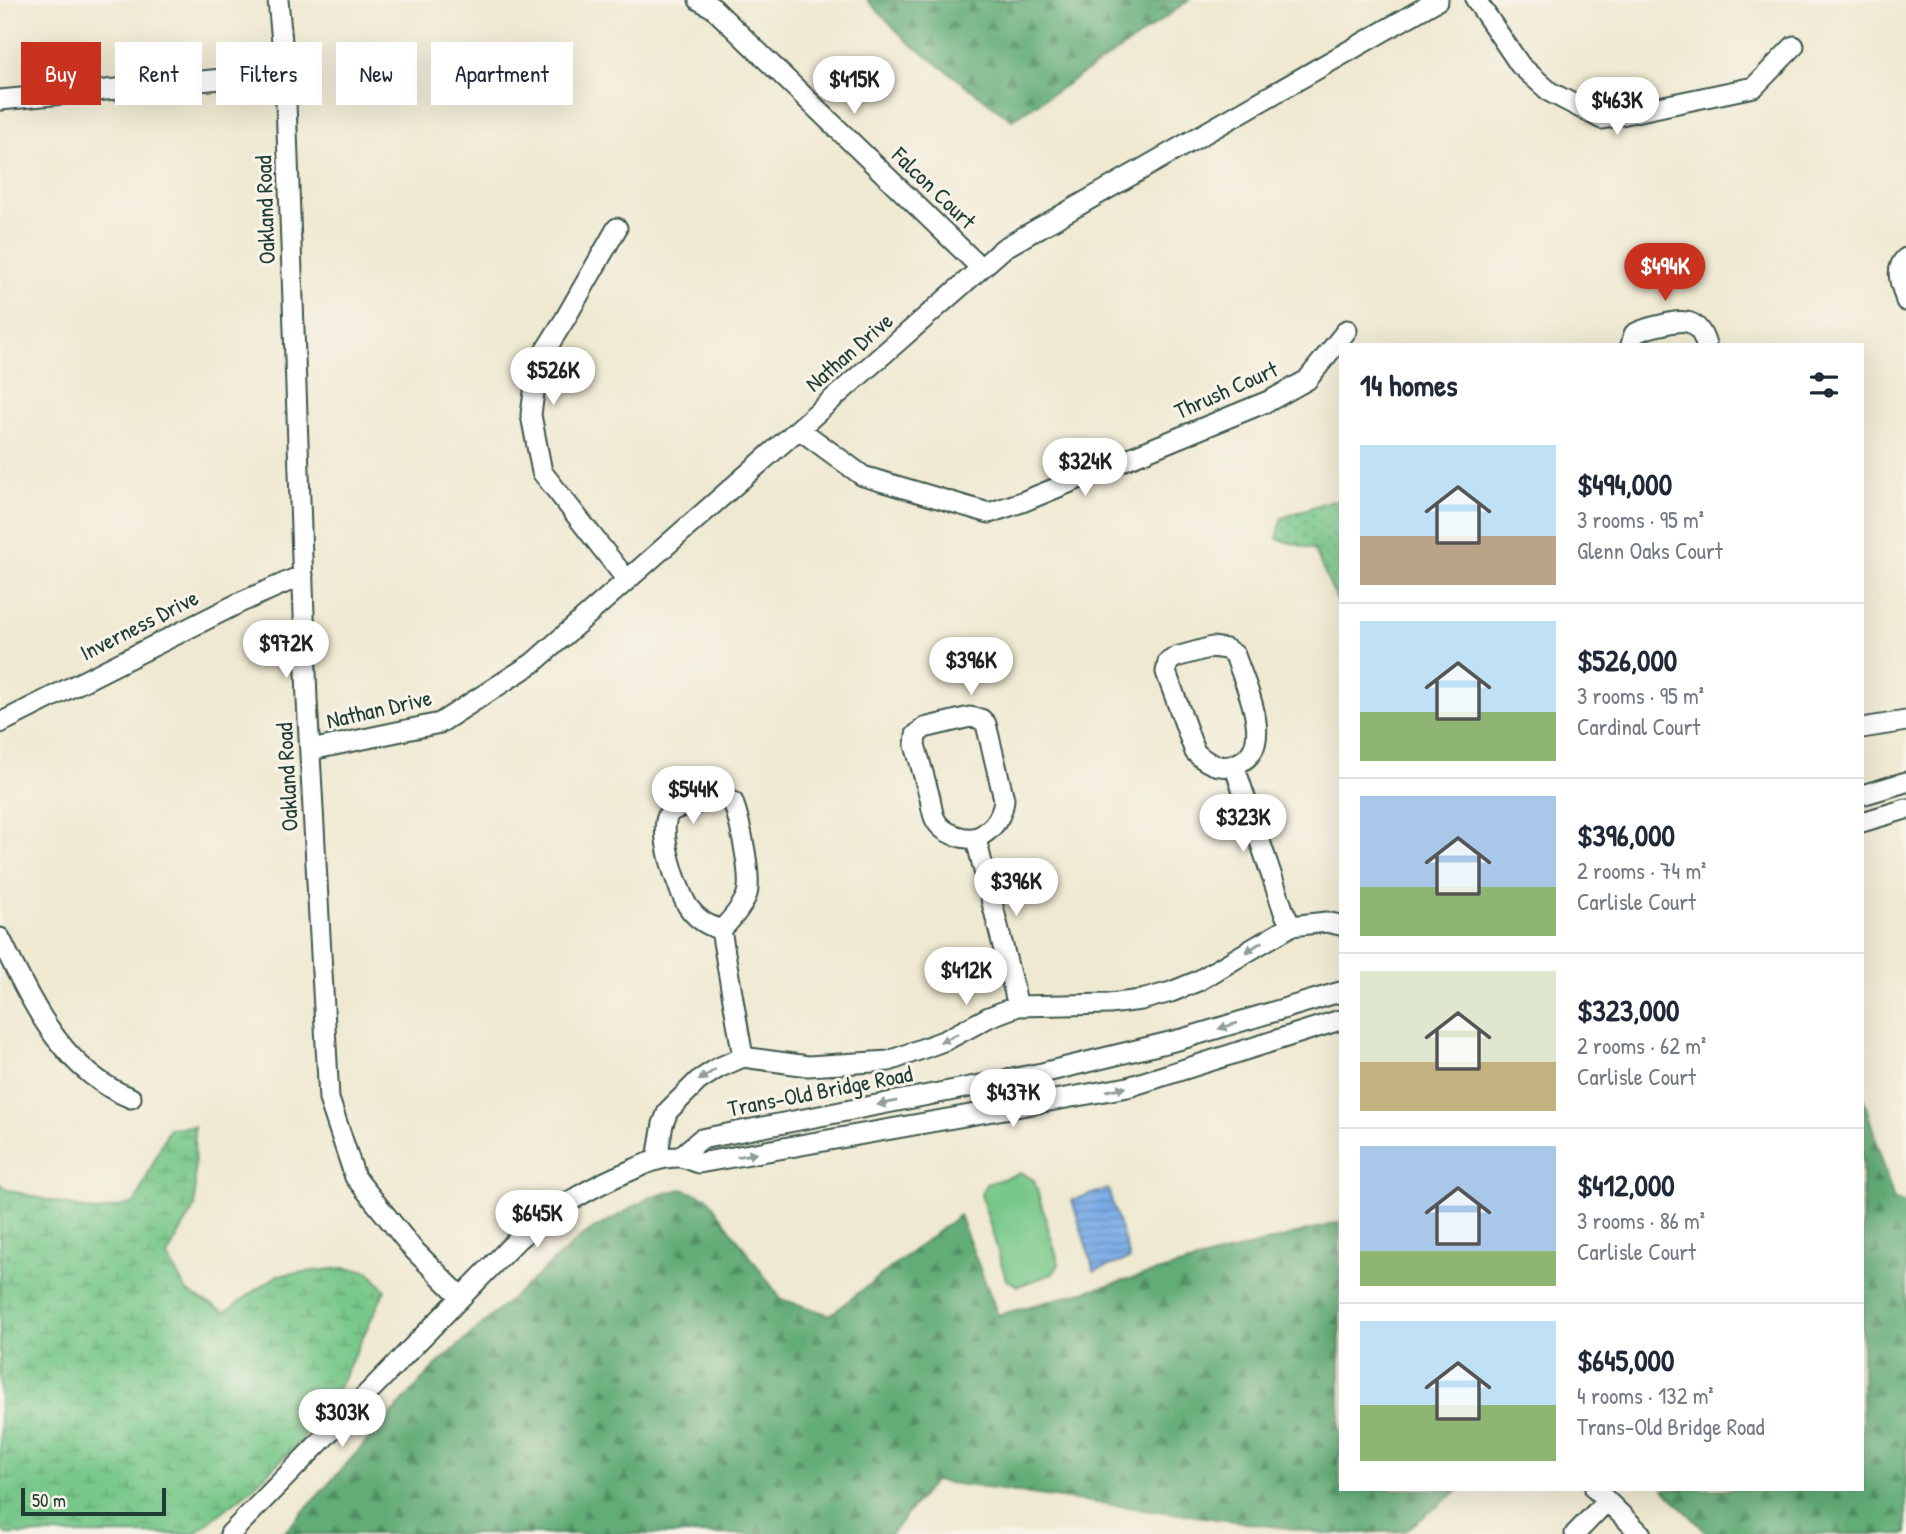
<!DOCTYPE html>
<html lang="en">
<head>
<meta charset="utf-8">
<style>
  body { margin:0; font-family:"Patrick Hand",sans-serif; background:#f2f2f3; color:#1f2937; height:100vh; display:flex; flex-direction:column; font-size:26px; white-space:nowrap }
  * { box-sizing:border-box; margin:0 }
  p { font-size:23px; color:#747a83 }
  .icon { flex:none; width:38px; height:38px; fill:none; stroke:currentColor; stroke-width:2; stroke-linecap:round; stroke-linejoin:round }
  .map { position:relative; flex:1; overflow:hidden }
  .side { position:absolute; left:1339px; top:343px; width:525px; height:1148px; display:flex; flex-direction:column; background:#fff; border-radius:0px; box-shadow:0 7px 28px #0002 }
  .side>* { flex:none }
  .banner { position:absolute; left:21px; top:42px; width:665px; height:63px; display:flex; gap:14px }
  .scale { position:absolute; left:21px; bottom:18px; width:145px; box-sizing:border-box; padding-left:7px; border:4px solid #1f3d34; border-top:0; font-size:19px; line-height:24px; white-space:nowrap; color:#1f3d34; -webkit-text-stroke:5px #f7f3e8; paint-order:stroke }
  .price { position:absolute; translate:-50% -60px; padding:0 16px; border-radius:24px; background:#fff; color:#222; font-size:23px; line-height:46px; filter:drop-shadow(0 2px 4px #0008) }
  .price::after { content:''; position:absolute; left:50%; top:42px; width:21px; height:16px; margin-left:-10px; background:inherit; clip-path:polygon(0 0,100% 0,50% 100%) }
  .price.on { background:#c8321e; color:#fff }
  ul { padding:0; list-style:none }
  li { display:flex; align-items:center; gap:21px; height:175px; padding:0 21px }
  li+li { border-top:2px solid #e0e1e3 }
  li span { display:grid; place-items:center; flex:none; width:196px; height:140px; border-radius:0px; color:#555 }
  li>.icon { margin-inline-start:auto }
  span .icon { width:84px; height:84px; fill:#fffc; stroke-width:1 }
  li b { font-size:30px }
  h2 { display:flex; justify-content:space-between; align-items:center; height:84px; padding:0 21px; font-size:30px }
  .chip { padding:0 24px; border-radius:0px; background:#fff; box-shadow:0 7px 28px #0002; font-size:24px; line-height:63px }
  .chip.on { background:#c8321e; color:#fff }
  .map>svg:first-child { display:block }
  .grass { fill:url(#grass-dots); stroke:#4c825f; stroke-width:2 }
  .forest { fill:url(#forest-firs); stroke:#407455; stroke-width:2 }
  .wetland { fill:url(#wetland-marsh); stroke:#4c825f; stroke-width:2 }
  .pitch { fill:#78c88a; stroke:#4c825f; stroke-width:2 }
  .water { fill:url(#water-rules); stroke:#4c748d; stroke-width:2 }
  .lines { fill:none; stroke-linecap:round; stroke-linejoin:round }
  .minor-casing { stroke:#3e574c; stroke-width:23 }
  .minor { stroke:#fff; stroke-width:19 }
  .oneway { fill:#8f9e9a }
  .labels { text-anchor:middle; stroke-width:6; stroke-linejoin:round; paint-order:stroke }
  .street-label { font-size:23px; fill:#1f3d34; stroke:#f7f3e8 }
</style>
</head>
<body>
<div class="map">
<svg width="1906" height="1534" viewBox="0 0 1906 1534">
  <defs>
    <pattern id="grass-dots" width="8" height="8" patternUnits="userSpaceOnUse" patternTransform="scale(1.75)"><rect width="8" height="8" fill="#78c88a"/><path d="M2 2h.1M6 6h.1" fill="none" stroke="#62a472" stroke-width="1.8" stroke-linecap="round"/></pattern>
    <pattern id="forest-firs" width="22" height="20" patternUnits="userSpaceOnUse" patternTransform="scale(1.75)"><rect width="22" height="20" fill="#62ac76"/><path d="M5 1l3.5 6h-7zM16 11l3.5 6h-7z" fill="#508d62"/></pattern>
    <pattern id="wetland-marsh" width="20" height="14" patternUnits="userSpaceOnUse" patternTransform="scale(1.75)"><rect width="20" height="14" fill="#78c88a"/><path d="M1 5h8M5 5V1M11 12h8M15 12V8" fill="none" stroke="#62a472"/></pattern>
    <pattern id="water-rules" width="6" height="5" patternUnits="userSpaceOnUse" patternTransform="scale(1.75)"><rect width="6" height="5" fill="#7aace6"/><path d="M0 2.5h6" fill="none" stroke="#638dbb"/></pattern>
  </defs>
  <rect width="100%" height="100%" fill="#f7f3e8"/>
  <filter id="ink" filterUnits="userSpaceOnUse"><feTurbulence type="fractalNoise" baseFrequency=".0143" numOctaves="2"/><feDisplacementMap in="SourceGraphic" scale="14" xChannelSelector="R" yChannelSelector="G"/><feConvolveMatrix kernelMatrix="1 2 1 2 8 2 1 2 1" color-interpolation-filters="sRGB"/></filter>
  <filter id="wash" filterUnits="userSpaceOnUse"><feTurbulence type="fractalNoise" baseFrequency=".00686" numOctaves="4" result="noise"/><feDisplacementMap in="SourceGraphic" scale="28" xChannelSelector="R" yChannelSelector="G"/><feGaussianBlur stdDeviation="1.57" result="paint"/><feColorMatrix in="noise" values="0 0 0 0 0 0 0 0 0 0 0 0 0 0 0 0 0 1.4 0 .05"/><feComposite in="paint" operator="in"/></filter>
  <g filter="url(#wash)">
    <rect width="100%" height="100%" fill="#efe9d1"/>
    <path class="grass" d="M1329,501H1340V607L1314,549L1277,539L1282,518Z"/>
    <path class="forest" d="M867,0H1189L1133,41L1012,120L907,41Z
      M1862,1093L1894,1200L1906,1204V1534H1708L1664,1489H1862Z
      M681,1189L707,1197L781,1299L830,1315L959,1215L998,1315L1340,1222V1489H1460L1405,1531L1331,1534L934,1481L891,1534H283L434,1367L583,1235L651,1197Z"/>
    <path class="wetland" d="M194,1126L195,1206L167,1256L187,1292L225,1312L278,1275L343,1268L368,1271L385,1290L339,1387L301,1441L251,1489L194,1534H7L0,1529V1184L8,1190L97,1212L135,1203L169,1128Z"/>
    <path class="pitch" d="M1021,1173L1034,1180L1059,1264L1053,1274L1018,1286L1006,1279L981,1194L986,1184Z"/>
    <path class="water" d="M1108,1189L1130,1259L1094,1271L1072,1200Z"/>
  </g>
  <g filter="url(#ink)">
    <g class="lines">
      <g class="minor-casing">
        <path id="minor" d="M278,0L285,73L307,700L329,1099L355,1177L412,1248L461,1297
          M699,0L713,8L981,268
          M1476,0L1520,65L1550,92L1602,119L1754,87L1794,46
          M0,100L285,73
          M617,228L565,319L538,362L531,415L542,472L627,580
          M1906,258C1893,270 1902,286 1906,301
          M1631,345L1634,334C1643,329 1651,327 1661,325C1685,319 1698,318 1706,345
          M799,429L863,476L989,513L1022,502L1271,400L1307,380L1347,330
          M1212,647L1226,649L1235,655C1244,683 1280,752 1233,765C1219,770 1205,762 1195,752L1166,672L1168,662L1176,657Z
          M970,717L981,719L986,724L1004,799C1003,814 995,827 982,835C968,843 942,834 935,819C932,813 931,804 930,798C925,780 920,762 915,745L916,735L924,728Z
          M0,723L239,603L303,575
          M1862,728L1906,721
          M311,750L440,723L533,663L1004,248L1438,0
          M1234,765L1284,912L1291,926
          M1862,795L1906,782
          M726,798L733,802C740,821 752,876 747,894C742,908 731,920 721,930C707,925 698,920 689,908C679,894 653,822 672,811C679,806 716,799 726,798Z
          M1862,822L1906,809
          M976,839L1018,1006
          M721,930L743,1057
          M0,938C32,1002 61,1070 131,1098
          M681,1156L701,1139L1042,1073L1182,1039L1340,992
          M657,1159L663,1124L668,1111L698,1081L718,1068L743,1057L808,1066L889,1061L946,1040L989,1017L1018,1006L1109,1004L1141,1000L1171,992L1198,981L1291,926L1326,922L1340,925
          M1595,1489L1641,1534
          M230,1534L517,1240C552,1210 589,1187 632,1170C647,1163 661,1157 678,1157C685,1157 692,1161 699,1163L1128,1087L1340,1020
          M1575,1534L1606,1502"/>
      </g>
      <use href="#minor" class="minor"/>
    </g>
    <defs><path id="oneway-solid" d="M-6-.8H1V-3.2L6.5 0L1 3.2V.8H-6Z" transform="scale(1.75)"/></defs>
    <g class="oneway">
      <use href="#oneway-solid" transform="translate(1254 947) rotate(147)"/>
      <use href="#oneway-solid" transform="translate(1228 1026) rotate(163)"/>
      <use href="#oneway-solid" transform="translate(949 1038) rotate(155)"/>
      <use href="#oneway-solid" transform="translate(707 1075) rotate(146)"/>
      <use href="#oneway-solid" transform="translate(1116 1089) rotate(-11)"/>
      <use href="#oneway-solid" transform="translate(887 1103) rotate(169)"/>
      <use href="#oneway-solid" transform="translate(747 1155) rotate(-10)"/>
    </g>
  </g>
  <g class="labels">
    <g class="street-label">
      <text transform="translate(934 188) rotate(44)" y="8">Falcon Court</text>
      <text transform="translate(265 210) rotate(-92)" y="8">Oakland Road</text>
      <text transform="translate(849 352) rotate(-41)" y="8">Nathan Drive</text>
      <text transform="translate(1226 390) rotate(-24)" y="8">Thrush Court</text>
      <text transform="translate(139 625) rotate(-27)" y="8">Inverness Drive</text>
      <text transform="translate(379 709) rotate(-13)" y="8">Nathan Drive</text>
      <text transform="translate(287 777) rotate(-93)" y="8">Oakland Road</text>
      <text transform="translate(820 1091) rotate(-11)" y="8">Trans-Old Bridge Road</text>
    </g>
  </g>
</svg>
<div class="scale">50 m</div>
<b class="price" style="left:854px;top:116px">$415K</b>
<b class="price" style="left:1617px;top:137px">$463K</b>
<b class="price on" style="left:1665px;top:303px">$494K</b>
<b class="price" style="left:553px;top:407px">$526K</b>
<b class="price" style="left:1085px;top:498px">$324K</b>
<b class="price" style="left:286px;top:680px">$972K</b>
<b class="price" style="left:971px;top:697px">$396K</b>
<b class="price" style="left:693px;top:826px">$544K</b>
<b class="price" style="left:1243px;top:854px">$323K</b>
<b class="price" style="left:1016px;top:918px">$396K</b>
<b class="price" style="left:966px;top:1007px">$412K</b>
<b class="price" style="left:1013px;top:1129px">$437K</b>
<b class="price" style="left:537px;top:1250px">$645K</b>
<b class="price" style="left:342px;top:1449px">$303K</b>
<div class="banner">
<a class="chip on">Buy</a>
<a class="chip">Rent</a>
<a class="chip">Filters</a>
<a class="chip">New</a>
<a class="chip">Apartment</a>
</div>
<section class="side">
<h2>14 homes<svg class="icon" aria-label="filters" viewBox="0 0 24 24"><path d="M4 7h16M4 17h16"/><circle cx="9" cy="7" r="2"/><circle cx="15" cy="17" r="2"/></svg></h2>
<ul>
<li><span style="background:linear-gradient(#bfe0f5 65%,#b9a48a 0)"><svg class="icon" aria-label="home" viewBox="0 0 24 24"><path d="M3 11l9-7 9 7M6 9v11h12V9"/></svg></span><div><b>$494,000</b><p>3 rooms · 95 m²</p><p>Glenn Oaks Court</p></div></li>
<li><span style="background:linear-gradient(#bfe0f5 65%,#8fb573 0)"><svg class="icon" aria-label="home" viewBox="0 0 24 24"><path d="M3 11l9-7 9 7M6 9v11h12V9"/></svg></span><div><b>$526,000</b><p>3 rooms · 95 m²</p><p>Cardinal Court</p></div></li>
<li><span style="background:linear-gradient(#a9c7e8 65%,#8fb573 0)"><svg class="icon" aria-label="home" viewBox="0 0 24 24"><path d="M3 11l9-7 9 7M6 9v11h12V9"/></svg></span><div><b>$396,000</b><p>2 rooms · 74 m²</p><p>Carlisle Court</p></div></li>
<li><span style="background:linear-gradient(#dfe7d0 65%,#c2b280 0)"><svg class="icon" aria-label="home" viewBox="0 0 24 24"><path d="M3 11l9-7 9 7M6 9v11h12V9"/></svg></span><div><b>$323,000</b><p>2 rooms · 62 m²</p><p>Carlisle Court</p></div></li>
<li><span style="background:linear-gradient(#a9c7e8 75%,#8fb573 0)"><svg class="icon" aria-label="home" viewBox="0 0 24 24"><path d="M3 11l9-7 9 7M6 9v11h12V9"/></svg></span><div><b>$412,000</b><p>3 rooms · 86 m²</p><p>Carlisle Court</p></div></li>
<li><span style="background:linear-gradient(#bfe0f5 60%,#8fb573 0)"><svg class="icon" aria-label="home" viewBox="0 0 24 24"><path d="M3 11l9-7 9 7M6 9v11h12V9"/></svg></span><div><b>$645,000</b><p>4 rooms · 132 m²</p><p>Trans-Old Bridge Road</p></div></li>
</ul>
</section>
</div>
</body>
</html>
